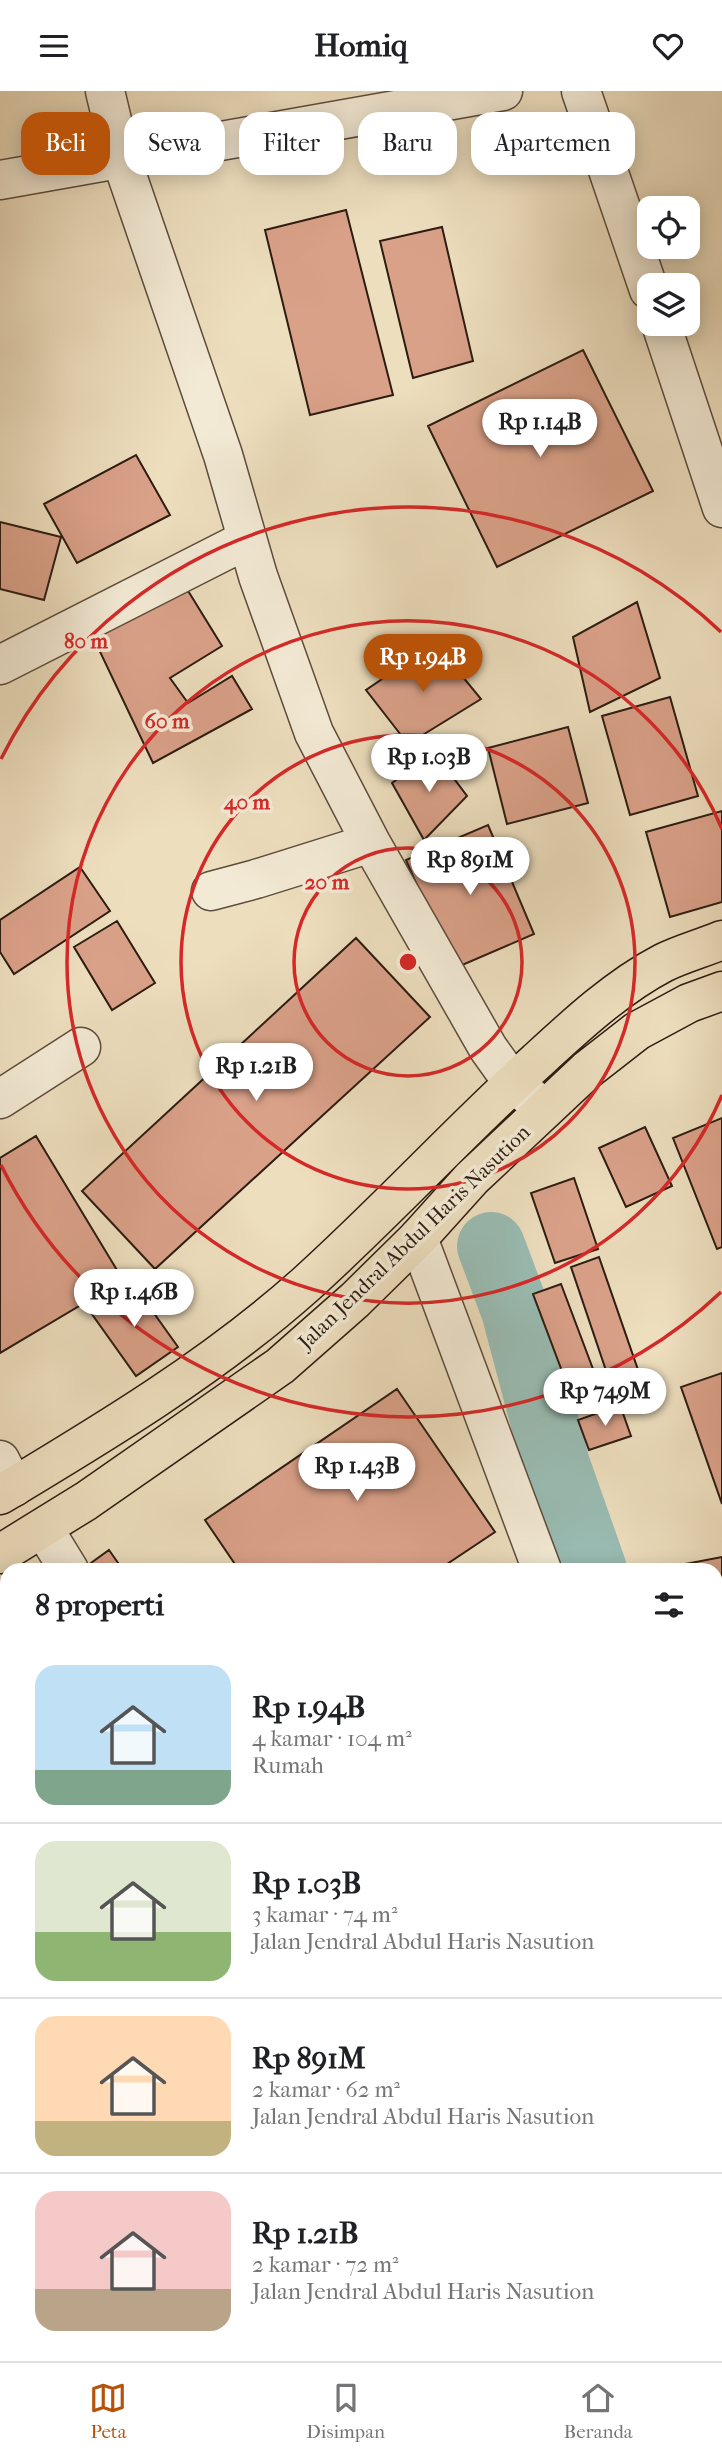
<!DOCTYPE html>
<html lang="id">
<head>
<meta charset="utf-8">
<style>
  body { margin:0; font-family:"IM FELL French Canon",serif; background:#f2f2f2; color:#202124; height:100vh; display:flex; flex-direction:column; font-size:26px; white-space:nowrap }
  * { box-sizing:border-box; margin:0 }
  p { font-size:23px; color:#757577 }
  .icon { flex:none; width:38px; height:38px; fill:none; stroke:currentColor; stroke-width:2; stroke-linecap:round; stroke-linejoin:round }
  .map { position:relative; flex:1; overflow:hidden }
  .side { position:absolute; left:0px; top:1472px; width:723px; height:800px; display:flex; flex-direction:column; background:#fff; border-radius:21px 21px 0 0; box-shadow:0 4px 18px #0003 }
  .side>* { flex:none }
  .top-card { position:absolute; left:21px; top:21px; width:681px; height:63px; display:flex; gap:14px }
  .tools { position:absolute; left:637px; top:105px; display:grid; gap:14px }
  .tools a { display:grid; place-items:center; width:63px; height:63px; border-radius:14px; background:#fff; box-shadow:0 4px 18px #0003; font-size:35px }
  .price { position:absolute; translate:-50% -60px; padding:0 16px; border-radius:24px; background:#fff; color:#222; font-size:23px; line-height:46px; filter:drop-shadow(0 2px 4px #0008) }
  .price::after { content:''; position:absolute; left:50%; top:42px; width:21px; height:16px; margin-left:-10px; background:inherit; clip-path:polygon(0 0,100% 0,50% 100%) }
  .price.current { background:#b45309; color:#fff }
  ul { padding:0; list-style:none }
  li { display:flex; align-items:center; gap:21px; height:175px; padding:0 35px }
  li+li { border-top:2px solid #e0e0e0 }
  li span { display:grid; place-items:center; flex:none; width:196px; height:140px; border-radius:21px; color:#555 }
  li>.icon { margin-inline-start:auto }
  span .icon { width:84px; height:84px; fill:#fffc; stroke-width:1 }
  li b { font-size:30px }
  h2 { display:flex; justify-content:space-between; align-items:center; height:84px; padding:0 35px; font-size:30px }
  .pill { padding:0 24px; border-radius:21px; background:#fff; box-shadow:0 4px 18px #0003; font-size:24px; line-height:63px }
  .pill.current { background:#b45309; color:#fff }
  header { display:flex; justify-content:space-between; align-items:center; height:91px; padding:0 35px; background:#fff; font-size:32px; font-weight:700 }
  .tab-bar { display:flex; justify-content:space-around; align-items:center; height:98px; border-top:2px solid #e0e0e0; background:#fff; font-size:19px; color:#757577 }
  .tab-bar a { display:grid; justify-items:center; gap:4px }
  .tab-bar .current { color:#b45309 }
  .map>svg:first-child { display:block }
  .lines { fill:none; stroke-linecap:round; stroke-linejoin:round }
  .river { stroke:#99bcb3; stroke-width:68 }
  .building { fill:#daa189; stroke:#2c1c11; stroke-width:2 }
  .minor-casing { stroke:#5c4c3c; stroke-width:41 }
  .highway-casing { stroke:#2c1c11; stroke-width:41 }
  .minor { stroke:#f3ead5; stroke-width:38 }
  .highway { stroke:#eddebe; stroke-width:38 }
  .ring { fill:none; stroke:#d62828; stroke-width:3.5 }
  .labels { text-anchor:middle; stroke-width:7; stroke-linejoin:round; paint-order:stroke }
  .street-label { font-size:21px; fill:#2c1c11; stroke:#f3ead5 }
  .centre { fill:#d62828; stroke:#f3ead5; stroke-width:3.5 }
  .ring-label { font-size:21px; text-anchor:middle; font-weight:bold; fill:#d62828; stroke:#f3ead5; stroke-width:7; stroke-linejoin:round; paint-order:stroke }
</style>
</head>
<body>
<header><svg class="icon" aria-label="menu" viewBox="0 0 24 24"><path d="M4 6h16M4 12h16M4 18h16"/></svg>Homiq<svg class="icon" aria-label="heart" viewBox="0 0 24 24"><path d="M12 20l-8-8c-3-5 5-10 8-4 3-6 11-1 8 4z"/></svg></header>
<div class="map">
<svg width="722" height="2270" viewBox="0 0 722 2270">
  <rect width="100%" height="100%" fill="#eddebe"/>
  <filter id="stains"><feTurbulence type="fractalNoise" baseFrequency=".00286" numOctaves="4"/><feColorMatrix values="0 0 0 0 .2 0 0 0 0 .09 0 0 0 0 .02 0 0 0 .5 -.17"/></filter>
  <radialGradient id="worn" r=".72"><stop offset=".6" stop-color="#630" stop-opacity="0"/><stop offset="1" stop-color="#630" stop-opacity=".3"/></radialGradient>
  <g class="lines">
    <path class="river" d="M491,1155L515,1219L556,1374L593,1479
      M716,1822L722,1840
      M716,2099L722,2079
      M656,2270L659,2264"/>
  </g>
  <path class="building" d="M346,119L393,304L310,324L265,139Z
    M442,136L473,270L413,287L380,150Z
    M583,259L653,400L497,476L428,335Z
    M136,364L170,424L77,472L44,413Z
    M0,431L61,446L44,509L0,498Z
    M182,490L222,555L170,587L188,612L232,585L252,618L153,672L92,544Z
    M637,511L660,587L590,621L573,546Z
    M435,552L481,608L408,653L366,599Z
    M670,606L698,705L630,724L602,625Z
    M568,636L588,712L507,733L488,657Z
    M434,661L467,705L424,749L392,692Z
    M722,720V811L670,826L646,741Z
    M488,734L534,843L453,878L406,769Z
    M80,776L110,820L14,883L0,861V829Z
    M117,830L155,892L112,919L74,856Z
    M356,847L430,926L155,1178L82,1100Z
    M722,1027V1156L717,1158L673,1047Z
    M645,1036L672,1095L626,1116L599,1057Z
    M36,1045L123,1189L0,1262V1067Z
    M574,1087L598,1158L555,1172L531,1102Z
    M599,1166L646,1302L617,1312L571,1176Z
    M131,1190L178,1256L136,1285L89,1219Z
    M561,1193L602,1302L574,1312L533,1203Z
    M722,1282V1413L681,1296Z
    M397,1298L495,1441L438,1479H239L205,1429Z
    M620,1314L631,1345L589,1359L578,1329Z
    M109,1459L123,1479H85L84,1477Z
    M722,1466V1549L716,1550V1479H654Z
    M7,1599V1639L0,1622V1602Z
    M5,1741L7,1786L0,1788V1742Z
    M136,2264H199L201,2270H137Z
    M375,2264H420L421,2270H356Z
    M530,2264H600L599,2270H530Z"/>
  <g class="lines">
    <g class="minor-casing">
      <path id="minor" d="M105,0L121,67L223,364L258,485L314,642L371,752L488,957L513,992L545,1018
        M581,0L649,199
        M0,89L503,0
        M661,233L722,417
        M0,574L246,449
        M211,800L256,788L371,752
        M0,1008L81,956
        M418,1147L542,1479
        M0,1369L14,1396
        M44,1438L69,1479
        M0,2191L7,2190
        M486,2264L489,2270"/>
    </g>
    <g class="highway-casing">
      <path id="highway" d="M0,1404C105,1341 213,1276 305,1194C385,1122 458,1042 537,970C575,935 617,896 663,872C681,863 703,857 722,849
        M0,1463L86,1410L280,1275L355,1209L418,1147L472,1087L587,979L637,940L689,912L722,900"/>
    </g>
    <use href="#minor" class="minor"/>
    <use href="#highway" class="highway"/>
  </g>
  <g class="ring">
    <circle cx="408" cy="871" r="114"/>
    <circle cx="408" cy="871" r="227"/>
    <path d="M722 1004A341 341 0 1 1 722 738"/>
    <path d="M721 1201A455 455 0 0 1 1 1074M1 668A455 455 0 0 1 721 541"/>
  </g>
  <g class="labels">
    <g class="street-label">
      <text transform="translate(414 1146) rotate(-44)" y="7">Jalan Jendral Abdul Haris Nasution</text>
    </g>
  </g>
  <circle cx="408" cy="871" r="10" class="centre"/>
  <g class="ring-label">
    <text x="86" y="557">80 m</text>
    <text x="167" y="637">60 m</text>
    <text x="247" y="718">40 m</text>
    <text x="327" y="798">20 m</text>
  </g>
  <rect width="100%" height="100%" filter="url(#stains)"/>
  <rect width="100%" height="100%" fill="url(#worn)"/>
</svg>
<div class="tools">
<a><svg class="icon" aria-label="locate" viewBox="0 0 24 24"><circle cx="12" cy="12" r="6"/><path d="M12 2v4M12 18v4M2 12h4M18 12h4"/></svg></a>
<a><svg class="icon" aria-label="layers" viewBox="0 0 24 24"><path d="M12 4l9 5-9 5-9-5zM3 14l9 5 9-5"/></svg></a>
</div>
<b class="price" style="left:540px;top:368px">Rp 1.14B</b>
<b class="price current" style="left:423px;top:603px">Rp 1.94B</b>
<b class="price" style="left:429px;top:703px">Rp 1.03B</b>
<b class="price" style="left:470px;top:806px">Rp 891M</b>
<b class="price" style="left:256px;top:1012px">Rp 1.21B</b>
<b class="price" style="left:134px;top:1238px">Rp 1.46B</b>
<b class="price" style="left:605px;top:1337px">Rp 749M</b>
<b class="price" style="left:357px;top:1412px">Rp 1.43B</b>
<div class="top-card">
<a class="pill current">Beli</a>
<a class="pill">Sewa</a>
<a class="pill">Filter</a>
<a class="pill">Baru</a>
<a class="pill">Apartemen</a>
</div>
<section class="side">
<h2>8 properti<svg class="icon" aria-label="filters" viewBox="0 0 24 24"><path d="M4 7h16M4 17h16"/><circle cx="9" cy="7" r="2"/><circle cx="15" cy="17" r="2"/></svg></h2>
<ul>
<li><span style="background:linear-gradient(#bfe0f5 75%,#7fa58c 0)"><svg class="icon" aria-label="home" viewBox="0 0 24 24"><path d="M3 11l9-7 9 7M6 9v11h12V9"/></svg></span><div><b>Rp 1.94B</b><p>4 kamar · 104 m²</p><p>Rumah</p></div></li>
<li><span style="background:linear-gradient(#dfe7d0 65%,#8fb573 0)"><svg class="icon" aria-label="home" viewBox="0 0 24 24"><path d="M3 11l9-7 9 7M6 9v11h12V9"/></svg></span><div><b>Rp 1.03B</b><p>3 kamar · 74 m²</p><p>Jalan Jendral Abdul Haris Nasution</p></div></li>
<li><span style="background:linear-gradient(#ffd9b3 75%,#c2b280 0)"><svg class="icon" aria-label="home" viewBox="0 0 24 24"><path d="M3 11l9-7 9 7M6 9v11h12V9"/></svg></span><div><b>Rp 891M</b><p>2 kamar · 62 m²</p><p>Jalan Jendral Abdul Haris Nasution</p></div></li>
<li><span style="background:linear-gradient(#f6c9c9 70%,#b9a48a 0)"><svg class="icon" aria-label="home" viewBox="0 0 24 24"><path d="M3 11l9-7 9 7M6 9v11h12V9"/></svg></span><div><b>Rp 1.21B</b><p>2 kamar · 72 m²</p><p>Jalan Jendral Abdul Haris Nasution</p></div></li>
</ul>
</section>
</div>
<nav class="tab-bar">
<a class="current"><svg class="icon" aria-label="map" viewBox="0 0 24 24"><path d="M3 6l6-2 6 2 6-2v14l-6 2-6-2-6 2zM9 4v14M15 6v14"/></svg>Peta</a>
<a><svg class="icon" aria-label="saved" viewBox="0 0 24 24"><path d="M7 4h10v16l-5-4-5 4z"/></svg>Disimpan</a>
<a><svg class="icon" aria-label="home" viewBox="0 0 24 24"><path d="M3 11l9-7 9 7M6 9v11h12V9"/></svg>Beranda</a>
</nav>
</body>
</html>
